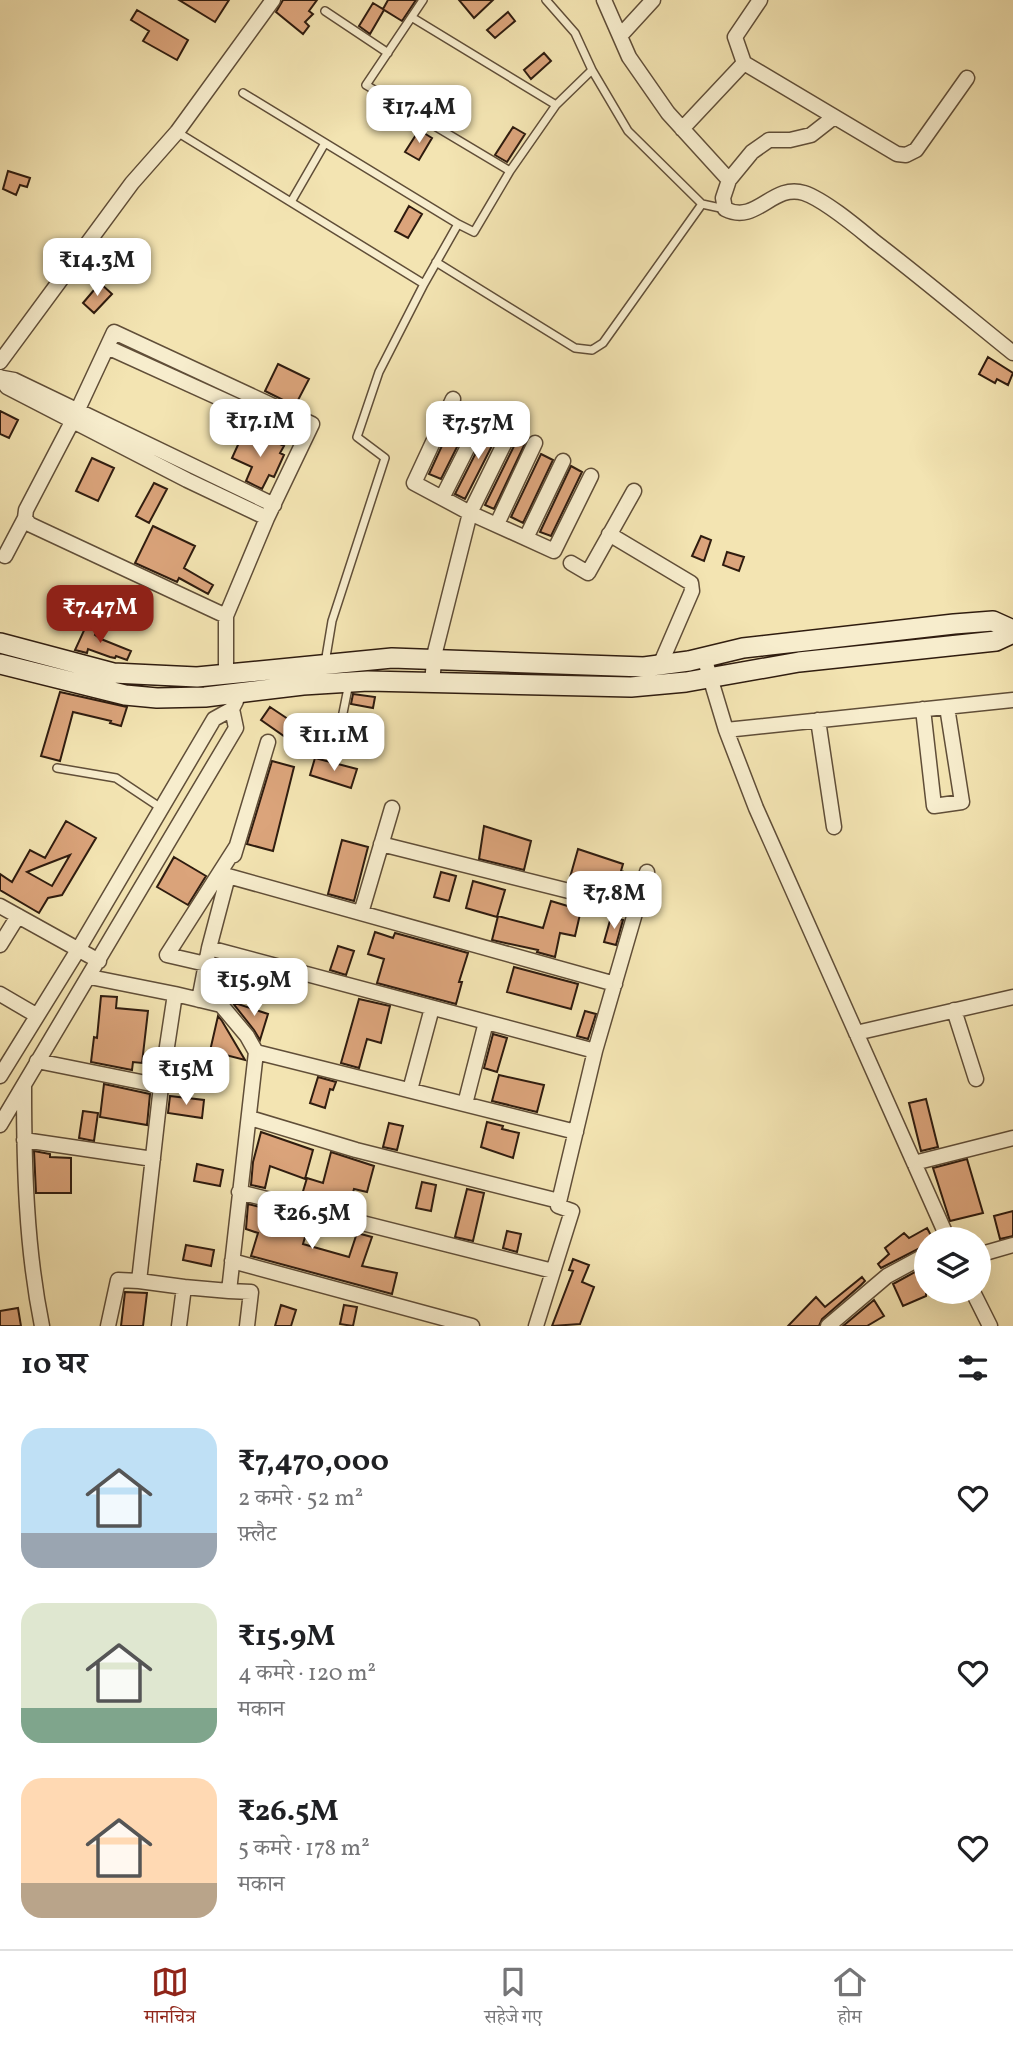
<!DOCTYPE html>
<html lang="hi">
<head>
<meta charset="utf-8">
<style>
  body { margin:0; font-family:Vollkorn,"Noto Serif Devanagari",serif; background:#f2f2f2; color:#202124; height:100vh; display:flex; flex-direction:column; font-size:26px; white-space:nowrap }
  * { box-sizing:border-box; margin:0 }
  p { font-size:23px; color:#757577 }
  .icon { flex:none; width:38px; height:38px; fill:none; stroke:currentColor; stroke-width:2; stroke-linecap:round; stroke-linejoin:round }
  .map { position:relative; height:1326px; overflow:hidden }
  .drawer { display:flex; flex-direction:column; background:#fff; flex:1 }
  .drawer>* { flex:none }
  .buttons { position:absolute; left:914px; top:1227px; display:grid; gap:14px }
  .buttons a { display:grid; place-items:center; width:77px; height:77px; border-radius:50%; background:#fff; box-shadow:0 7px 28px #0002; font-size:35px }
  .price { position:absolute; translate:-50% -60px; padding:0 16px; border-radius:14px; background:#fff; color:#222; font-size:23px; line-height:46px; filter:drop-shadow(0 2px 4px #0008) }
  .price::after { content:''; position:absolute; left:50%; top:42px; width:21px; height:16px; margin-left:-10px; background:inherit; clip-path:polygon(0 0,100% 0,50% 100%) }
  .price.on { background:#8f2418; color:#fff }
  ul { padding:0; list-style:none }
  li { display:flex; align-items:center; gap:21px; height:175px; padding:0 21px }
  li span { display:grid; place-items:center; flex:none; width:196px; height:140px; border-radius:21px; color:#555 }
  li>.icon { margin-inline-start:auto }
  span .icon { width:84px; height:84px; fill:#fffc; stroke-width:1 }
  li b { font-size:30px }
  h2 { display:flex; justify-content:space-between; align-items:center; height:84px; padding:0 21px; font-size:30px }
  .menu { display:flex; justify-content:space-around; align-items:center; height:98px; border-top:2px solid #e0e0e0; background:#fff; font-size:19px; color:#757577 }
  .menu a { display:grid; justify-items:center; gap:4px }
  .menu .on { color:#8f2418 }
  .map>svg:first-child { display:block }
  .building { fill:#dba47b; stroke:#2f1c0f; stroke-width:2; fill-rule:evenodd }
  .lines { fill:none; stroke-linecap:round; stroke-linejoin:round }
  .lane-casing { stroke:#604e38; stroke-width:10 }
  .street-casing { stroke:#604e38; stroke-width:17 }
  .secondary-casing { stroke:#2f1c0f; stroke-width:22 }
  .lane { stroke:#f7edcd; stroke-width:7 }
  .street { stroke:#f7edcd; stroke-width:14 }
  .secondary { stroke:#f7edcd; stroke-width:19 }
</style>
</head>
<body>
<div class="map">
<svg width="1013" height="1326" viewBox="0 0 1013 1326">
  <rect width="100%" height="100%" fill="#f3e4b2"/>
  <filter id="stains"><feTurbulence type="fractalNoise" baseFrequency=".00286" numOctaves="4"/><feColorMatrix values="0 0 0 0 .2 0 0 0 0 .09 0 0 0 0 .02 0 0 0 .5 -.17"/></filter>
  <radialGradient id="worn" r=".72"><stop offset=".6" stop-color="#630" stop-opacity="0"/><stop offset="1" stop-color="#630" stop-opacity=".3"/></radialGradient>
  <path class="building" d="M179,0H229L215,22Z
    M283,0H317L309,11L313,14L305,22L309,26L303,34L276,12Z
    M388,0H416L402,21L384,10L370,34L359,26L373,3L383,9Z
    M459,0H493L474,18Z
    M137,10L188,40L177,60L143,41L149,31L131,20Z
    M508,12L515,21L495,38L487,30Z
    M544,53L551,61L531,79L524,70Z
    M513,127L525,134L507,162L495,155Z
    M419,130L432,138L419,160L405,152Z
    M8,171L30,178L27,187L20,185L16,195L3,189Z
    M409,206L422,214L408,238L395,231Z
    M100,283L112,294L94,313L83,303Z
    M988,357L1013,373L1008,385L997,379L995,383L979,374Z
    M278,364L309,379L295,406L265,391Z
    M462,402L476,409L441,479L429,474Z
    M0,411L18,420L9,438L0,434Z
    M491,423L500,430L465,499L455,494Z
    M520,434L528,437L494,509L485,505Z
    M242,436L260,444L264,436L284,446L280,453L284,455L274,477L269,475L262,489L246,481L252,467L232,458Z
    M541,454L553,460L523,523L511,517Z
    M92,458L114,468L98,501L76,491Z
    M571,466L582,472L551,536L540,532Z
    M154,483L167,489L149,523L136,516Z
    M153,526L195,546L184,568L213,585L208,594L179,578L177,582L135,563Z
    M701,536L711,540L704,561L692,556Z
    M727,552L744,557L739,571L723,565Z
    M86,626L97,631L95,635L101,639L131,651L127,660L116,656L115,658L110,657L88,649L87,653L75,650Z
    M60,692L127,707L121,726L110,723L111,721L73,712L60,761L41,756Z
    M353,694L375,697L373,708L351,704Z
    M270,707L300,727L291,741L261,720Z
    M315,758L357,769L351,788L310,775Z
    M272,761L294,767L273,851L247,844Z
    M66,821L96,838L62,895L48,898L39,913L0,890V874L12,882L30,850L45,858ZM70,855L52,886L27,872L39,867Z
    M484,826L531,841L524,870L479,859Z
    M342,840L368,847L354,901L328,894Z
    M578,849L623,864L621,871L624,872L618,893L569,881Z
    M174,857L206,876L188,905L157,887Z
    M441,872L456,876L449,901L434,897Z
    M473,881L505,890L497,917L466,908Z
    M551,901L581,910L575,936L560,933L555,957L537,952L538,950L492,940L498,916L543,928Z
    M611,917L623,920L616,945L604,942Z
    M375,932L393,938L395,933L468,953L459,982H462L456,1004L377,983L384,959L368,954Z
    M338,946L354,951L346,975L330,970Z
    M219,961L258,971L254,986L214,975Z
    M514,967L578,984L571,1009L507,992Z
    M101,996L117,997L116,1008L148,1011L142,1063L133,1062L132,1070L91,1062L94,1037L97,1038Z
    M359,999L390,1006L381,1043L367,1039L359,1068L341,1063Z
    M232,1002L268,1014L260,1040L254,1030Z
    M585,1011L596,1014L588,1039L577,1036Z
    M218,1016L222,1021L245,1060L210,1051Z
    M493,1034L507,1038L497,1072L484,1068Z
    M499,1075L544,1085L537,1112L492,1101Z
    M318,1077L336,1082L333,1090L330,1089L325,1108L310,1103Z
    M104,1084L150,1094L147,1125L100,1117Z
    M170,1096L204,1100L202,1118L168,1113Z
    M926,1099L938,1147L921,1151L909,1103Z
    M83,1111L98,1113L94,1141L79,1138Z
    M487,1122L503,1126L502,1129L519,1133L513,1158L481,1147Z
    M389,1123L403,1126L397,1150L383,1147Z
    M261,1132L313,1150L305,1179L270,1166L265,1188L251,1185L253,1162Z
    M34,1151L50,1154V1157L71,1158V1193H36Z
    M331,1152L374,1166L367,1192L354,1189L348,1209L301,1198L307,1178L323,1183Z
    M967,1159L983,1213L950,1221L933,1168Z
    M197,1164L223,1170L220,1186L194,1181Z
    M422,1182L436,1185L431,1211L416,1208Z
    M467,1189L484,1193L473,1241L455,1237Z
    M248,1204L310,1220L303,1244L349,1257L357,1233L372,1237L362,1266L397,1273L392,1294L251,1256L258,1233L246,1229Z
    M1013,1211V1236L1000,1239L994,1216Z
    M927,1228L933,1239H926V1245L881,1268L878,1264L889,1254L885,1248L904,1233L909,1238Z
    M507,1231L521,1234L517,1252L503,1248Z
    M186,1245L214,1250L211,1266L183,1260Z
    M573,1259L589,1265L582,1282L594,1287L580,1324L552,1326L573,1271L569,1270Z
    M926,1266V1296L903,1306L893,1284Z
    M862,1277L865,1281L861,1285L822,1319L819,1326H788L816,1297L825,1307Z
    M125,1292L147,1293L143,1326H121Z
    M874,1300L884,1316L867,1326H843Z
    M281,1305L296,1310L291,1326H275Z
    M344,1305L357,1307L353,1326L340,1324Z
    M18,1308L21,1326H0V1311Z"/>
  <g class="lines">
    <g class="lane-casing">
      <path id="lane" d="M423,0L366,85L510,171L474,232L458,224
        M325,11L388,53
        M413,18L556,105L592,70L575,33L546,0
        M177,132L424,284L458,224L243,93
        M510,171L556,105
        M291,202L325,143
        M702,204L725,209
        M436,262L575,348L592,350L603,343L702,204L628,131L592,70
        M325,663L332,621L385,458L357,437L379,372L424,284
        M335,753L349,683
        M57,768L116,778L161,808"/>
    </g>
    <g class="street-casing">
      <path id="street" d="M604,0L629,57L668,113L729,180
        M620,36L653,0
        M744,63L897,154L906,155L916,150L967,78
        M834,117L811,135L790,140H769L752,152L729,180L723,198L725,209C757,225 772,183 804,193C825,200 858,228 875,242C922,278 967,316 1013,353
        M682,129L744,63L735,37L760,0
        M107,347L305,437
        M0,362L132,183L177,132L273,0
        M0,377L7,387L187,480L267,518
        M3,378L14,380L274,505
        M453,399L414,483L470,513L554,551L591,476
        M442,498L485,413
        M497,524L535,443
        M609,534L691,583L692,591L660,665
        M526,538L563,461
        M5,556L25,518
        M571,563L588,573L634,491
        M704,657L726,730L756,808L948,1239
        M226,674V616L29,524L25,518L26,510L73,420L114,332L312,424L267,518L226,616
        M432,682L435,652L470,513L512,428
        M923,709L934,806L962,802L947,707
        M818,720L834,827
        M726,730L1013,700
        M381,844L637,908
        M234,855L268,742
        M0,906L99,961
        M361,913L392,808
        M0,945L18,916
        M209,948L228,876L615,984
        M206,964L167,955L236,847
        M90,977L175,994L161,1086L139,1281L118,1280L108,1326
        M0,994L36,1015
        M175,994L221,1005L247,1036L256,1052L229,1291L184,1287L179,1326
        M199,1000L209,948L595,1051
        M954,1010L976,1079
        M856,1033L1013,997
        M256,1052L576,1132
        M37,1061L161,1086
        M0,1076L78,950L214,719L232,709L236,701
        M24,1086C24,1166 26,1247 42,1326
        M410,1090L432,1008
        M465,1104L486,1022
        M250,1118L356,1150L559,1201
        M0,1125L236,728L232,709
        M24,1140L153,1159
        M914,1163L1013,1138
        M239,1192L553,1271
        M978,1255L1013,1245
        M232,1261L472,1326
        M139,1281L184,1287
        M229,1291L251,1292L247,1326
        M973,1292L990,1326
        M536,1326L572,1211L558,1206L595,1051L647,872
        M828,1326L887,1276L926,1255"/>
    </g>
    <g class="secondary-casing">
      <path id="secondary" d="M0,643L113,673L197,677L392,658L644,667L689,661L743,648L954,624L993,621L1013,630
        M0,664L125,695L157,698L205,697L303,685L368,681L631,687L686,682L799,662L996,641L1013,633"/>
    </g>
    <use href="#lane" class="lane"/>
    <use href="#street" class="street"/>
    <use href="#secondary" class="secondary"/>
  </g>
  <rect width="100%" height="100%" filter="url(#stains)"/>
  <rect width="100%" height="100%" fill="url(#worn)"/>
</svg>
<div class="buttons">
<a><svg class="icon" aria-label="layers" viewBox="0 0 24 24"><path d="M12 4l9 5-9 5-9-5zM3 14l9 5 9-5"/></svg></a>
</div>
<b class="price" style="left:419px;top:145px">₹17.4M</b>
<b class="price" style="left:97px;top:298px">₹14.3M</b>
<b class="price" style="left:260px;top:459px">₹17.1M</b>
<b class="price" style="left:478px;top:461px">₹7.57M</b>
<b class="price on" style="left:100px;top:645px">₹7.47M</b>
<b class="price" style="left:334px;top:773px">₹11.1M</b>
<b class="price" style="left:614px;top:931px">₹7.8M</b>
<b class="price" style="left:254px;top:1018px">₹15.9M</b>
<b class="price" style="left:186px;top:1107px">₹15M</b>
<b class="price" style="left:312px;top:1251px">₹26.5M</b>
</div>
<section class="drawer">
<h2>10 घर<svg class="icon" aria-label="filters" viewBox="0 0 24 24"><path d="M4 7h16M4 17h16"/><circle cx="9" cy="7" r="2"/><circle cx="15" cy="17" r="2"/></svg></h2>
<ul>
<li><span style="background:linear-gradient(#bfe0f5 75%,#9aa5b1 0)"><svg class="icon" aria-label="home" viewBox="0 0 24 24"><path d="M3 11l9-7 9 7M6 9v11h12V9"/></svg></span><div><b>₹7,470,000</b><p>2 कमरे · 52 m²</p><p>फ़्लैट</p></div><svg class="icon" aria-label="heart" viewBox="0 0 24 24"><path d="M12 20l-8-8c-3-5 5-10 8-4 3-6 11-1 8 4z"/></svg></li>
<li><span style="background:linear-gradient(#dfe7d0 75%,#7fa58c 0)"><svg class="icon" aria-label="home" viewBox="0 0 24 24"><path d="M3 11l9-7 9 7M6 9v11h12V9"/></svg></span><div><b>₹15.9M</b><p>4 कमरे · 120 m²</p><p>मकान</p></div><svg class="icon" aria-label="heart" viewBox="0 0 24 24"><path d="M12 20l-8-8c-3-5 5-10 8-4 3-6 11-1 8 4z"/></svg></li>
<li><span style="background:linear-gradient(#ffd9b3 75%,#b9a48a 0)"><svg class="icon" aria-label="home" viewBox="0 0 24 24"><path d="M3 11l9-7 9 7M6 9v11h12V9"/></svg></span><div><b>₹26.5M</b><p>5 कमरे · 178 m²</p><p>मकान</p></div><svg class="icon" aria-label="heart" viewBox="0 0 24 24"><path d="M12 20l-8-8c-3-5 5-10 8-4 3-6 11-1 8 4z"/></svg></li>
</ul>
</section>
<nav class="menu">
<a class="on"><svg class="icon" aria-label="map" viewBox="0 0 24 24"><path d="M3 6l6-2 6 2 6-2v14l-6 2-6-2-6 2zM9 4v14M15 6v14"/></svg>मानचित्र</a>
<a><svg class="icon" aria-label="saved" viewBox="0 0 24 24"><path d="M7 4h10v16l-5-4-5 4z"/></svg>सहेजे गए</a>
<a><svg class="icon" aria-label="home" viewBox="0 0 24 24"><path d="M3 11l9-7 9 7M6 9v11h12V9"/></svg>होम</a>
</nav>
</body>
</html>
